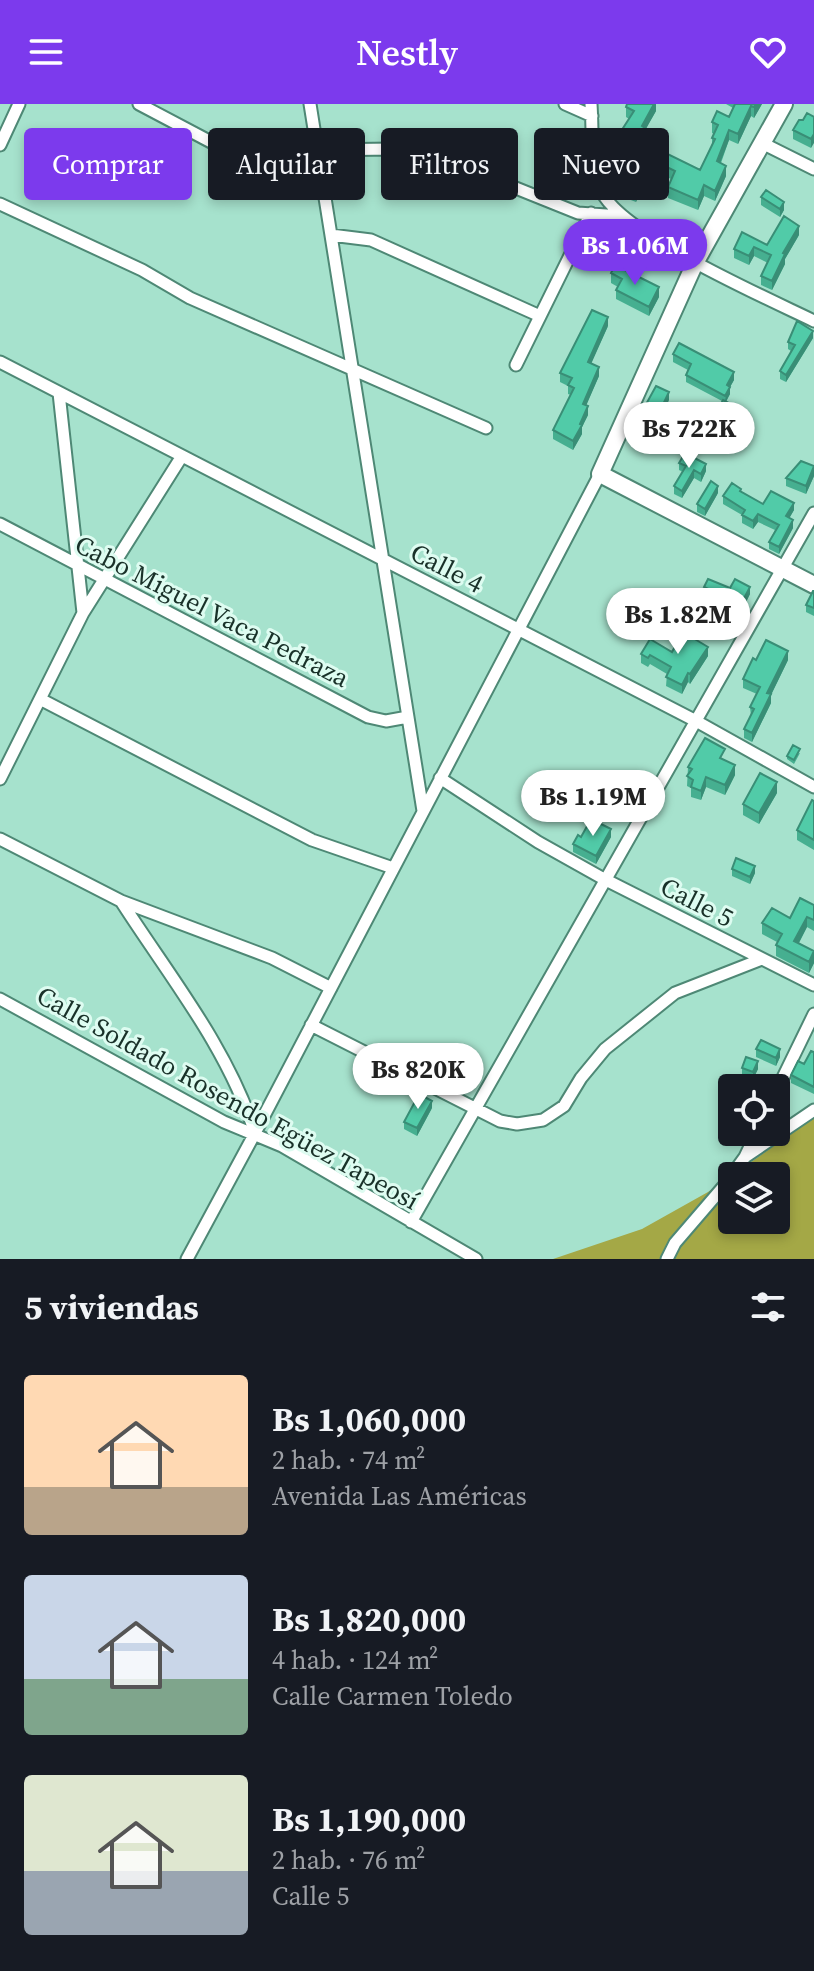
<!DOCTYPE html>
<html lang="es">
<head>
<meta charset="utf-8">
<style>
  body { margin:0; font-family:"Source Serif 4",serif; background:#242831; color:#f1f3f6; height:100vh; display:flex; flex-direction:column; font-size:30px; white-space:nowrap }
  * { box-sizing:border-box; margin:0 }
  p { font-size:26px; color:#9ea1a6 }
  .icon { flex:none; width:44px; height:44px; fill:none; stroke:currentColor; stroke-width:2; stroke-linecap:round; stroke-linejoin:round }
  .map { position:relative; height:1155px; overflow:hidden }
  .side { display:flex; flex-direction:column; background:#171b24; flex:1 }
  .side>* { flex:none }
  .guide { position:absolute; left:24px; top:24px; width:766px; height:72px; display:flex; gap:16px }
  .fabs { position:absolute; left:718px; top:970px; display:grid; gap:16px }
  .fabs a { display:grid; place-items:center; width:72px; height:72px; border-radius:8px; background:#171b24; box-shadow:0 4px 12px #0003; font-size:40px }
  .price { position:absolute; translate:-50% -68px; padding:0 18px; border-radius:28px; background:#fff; color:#222; font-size:26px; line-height:52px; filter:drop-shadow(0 2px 4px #0008) }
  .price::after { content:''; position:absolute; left:50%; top:48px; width:24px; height:18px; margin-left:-12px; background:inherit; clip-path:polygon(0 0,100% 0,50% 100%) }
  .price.selected { background:#7c3aed; color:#fff }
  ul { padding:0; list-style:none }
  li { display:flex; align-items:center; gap:24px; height:200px; padding:0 24px }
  li span { display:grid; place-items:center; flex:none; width:224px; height:160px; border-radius:8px; color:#555 }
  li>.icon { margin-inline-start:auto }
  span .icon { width:96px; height:96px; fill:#fffc; stroke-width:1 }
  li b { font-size:34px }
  h2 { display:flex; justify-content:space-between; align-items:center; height:96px; padding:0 24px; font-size:34px }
  .tag { padding:0 28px; border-radius:8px; background:#171b24; box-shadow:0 4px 12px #0003; font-size:28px; line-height:72px }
  .tag.selected { background:#7c3aed; color:#fff }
  header { display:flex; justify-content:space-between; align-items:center; height:104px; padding:0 24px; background:#7c3aed; color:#fff; font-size:36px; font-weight:600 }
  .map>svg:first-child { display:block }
  .green { fill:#a4a846; fill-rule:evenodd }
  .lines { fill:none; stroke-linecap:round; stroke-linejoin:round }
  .street-casing { stroke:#4e8875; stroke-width:15 }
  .secondary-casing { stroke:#4e8875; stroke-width:20 }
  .street { stroke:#fff; stroke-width:11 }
  .secondary { stroke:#fff; stroke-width:16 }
  .wall { fill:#46af90 }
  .shaded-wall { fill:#398e76 }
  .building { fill:#51cba8; stroke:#398e76; stroke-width:2 }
  .labels { text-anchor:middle; stroke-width:6; stroke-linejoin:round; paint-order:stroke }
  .street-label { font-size:26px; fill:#193129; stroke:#defcf1 }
</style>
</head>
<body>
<header><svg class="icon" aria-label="menu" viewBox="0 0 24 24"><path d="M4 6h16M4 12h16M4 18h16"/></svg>Nestly<svg class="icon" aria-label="heart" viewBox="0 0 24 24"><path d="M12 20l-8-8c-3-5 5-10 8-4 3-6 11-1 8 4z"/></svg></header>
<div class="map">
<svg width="814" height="1155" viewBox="0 0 814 1155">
  <rect width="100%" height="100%" fill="#a6e2cd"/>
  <path class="green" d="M814,1014V1155H553L642,1125L708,1088ZM732,1072H776V1116H732Z"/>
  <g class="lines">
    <g class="street-casing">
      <path id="street" d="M139,0L211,38L243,50L287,64L320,63
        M310,0L423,707
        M565,0L592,12
        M591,0C593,28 590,59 601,86C618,129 769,195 814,217
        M762,39L814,65
        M0,41L19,0
        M318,46L393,45L430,52L471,66L578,109L620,112
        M0,100L142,166L190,194L486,324
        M331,131L371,136L540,212
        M0,258L696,617L814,683
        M516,261L591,109
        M59,289L83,509
        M0,420L368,613L386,617L408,613
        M40,595L312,736L393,764
        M440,674L538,738L604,775L814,881
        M0,675L83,509L182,352
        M0,735L121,797L272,854L331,884
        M121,797C169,872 227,942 255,1029L187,1155
        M0,895L224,1018L282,1042L476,1155
        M311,921L500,1017L517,1020L543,1016L564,1002L581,974L605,945L675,889L762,855
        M776,988L814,910
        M255,1029L600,370
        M745,1053L757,1028
        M411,1118L814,409
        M667,1155L675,1139L724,1082L745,1053L814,1006"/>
    </g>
    <g class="secondary-casing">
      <path id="secondary" d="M784,0L695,159L600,370L814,481"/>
    </g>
    <use href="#street" class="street"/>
    <use href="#secondary" class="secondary"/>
  </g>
  <path class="wall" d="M656,0V7L646,24L648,36L645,40L700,66L712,41V34L714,30L712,29V18L729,13L733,4L726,0H762L754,14L751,12L738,40L729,36L721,59L726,72L715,97L704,92L698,106L668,94V83L671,75L657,68L652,79L645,75L636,98L615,90V80L631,50L618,43V32L629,15L626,13V3Z
    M814,13L811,44L793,35V26L803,16Z
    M761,93L784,106L780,113L761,101Z
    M799,131L785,155V160L772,186L761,181V172L768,159L754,152L749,161L734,154V145L767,141Z
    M611,169L659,193L649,212L616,195V186L618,183L611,179Z
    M608,222L591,259L599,272L586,301L588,311L582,323V330L573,346L553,335V326L571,291L568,290V282L560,278V269Z
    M813,234L786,278L780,275V267L791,247L788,245V238Z
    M673,250L734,276L730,283V290L726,298L749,317L744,327L718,313V306L722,297L686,278V271L688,266L673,258Z
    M669,296L658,317L665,327L656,343L633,331V324Z
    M679,359L706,367L701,378L694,374L682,394L674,390V382L683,368L679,366Z
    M814,362V372L806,390L786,382V374Z
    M741,388L763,400L794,406L789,414L793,424L779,450L769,445V438L775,426L758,418L753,425L742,419V411L723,400V392Z
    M718,389L705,412L697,408V400Z
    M704,483L730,484L750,490L741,508L704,490Z
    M814,487V512L806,508V501Z
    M672,548L708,552L690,580L688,578L682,590L666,582L667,570L650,560L648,563L641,559V550Z
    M756,556H788L771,591V599L752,638L744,634V625L751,612L750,603L757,590L743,584V575Z
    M800,649L794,660L787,655V652Z
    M725,655V656L735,671L725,691L706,683L701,696L691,693V684L687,682L688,663Z
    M777,689L759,720L743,711V700Z
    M814,697V746L797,736V726Z
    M581,733H611L596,760L573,748V740Z
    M732,765L755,769L750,780L732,772Z
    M814,801V827L807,823L799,839L814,847V859L809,869L776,852V841L777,838L762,830V819L790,814Z
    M756,945L780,953L776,962L756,953Z
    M814,948V990L791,979V971L804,960Z
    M742,964L758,965L753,975L742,971Z
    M432,1004L417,1032L404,1025V1018Z"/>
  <path class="shaded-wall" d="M654,0H656V7L642,32V22Z
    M756,0H762L754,14V3Z
    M751,2V12L738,40V30Z
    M648,26V36L641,48V37Z
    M729,26V36L717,67V57Z
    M814,30V39L811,44V35Z
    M657,58V68L652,79V68Z
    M726,62V72L715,97V87Z
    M645,65V75L636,98V88Z
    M704,81V92L698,106V96Z
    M784,98V106L780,113V105Z
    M799,122V131L785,155V160L772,186V177L783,149Z
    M754,143V152L749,161V152Z
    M659,183V193L649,212V203Z
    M608,213V222L588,267V258Z
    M813,227V234L786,278V271Z
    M599,263V272L583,309V300Z
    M734,268V276L730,283V290L725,299L727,281Z
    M669,288V296L656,323V315Z
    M588,302V311L582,323V330L573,346V337Z
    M749,310V317L744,327V319Z
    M665,320V327L656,343V336Z
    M706,360V367L701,378V370Z
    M814,364V372L806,390V382Z
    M694,366V374L682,394V387Z
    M718,382V389L705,412V405Z
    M794,399V406L786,420V412Z
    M758,410V418L753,425V417Z
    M793,416V424L779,450V443Z
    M750,483V490L741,508V500Z
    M708,543V552L690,580V570Z
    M788,547V556L771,591V599L752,638V629L767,589Z
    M688,569V578L682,590V581Z
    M735,661V671L725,691V681Z
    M706,673V683L701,696V687Z
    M777,678V689L759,720V709Z
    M611,725V733L596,760V752Z
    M755,762V769L750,780V773Z
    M807,813V823L794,848V837Z
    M814,848V859L809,869V858Z
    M780,945V953L776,962V954Z
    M758,957V965L753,975V968Z
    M432,997V1004L417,1032V1024Z
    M786,1086V1093L776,1099V1091Z"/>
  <path class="building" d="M627,0H654L642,22L648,26L641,37L700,66L715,35L712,34L718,21L712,18L717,7L729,13L735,0H756L754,3L751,2L738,30L729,26L717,57L726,62L715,87L704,81L698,96L668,83L675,67L657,58L652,68L645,65L636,88L615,80L635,42L618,32L634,7L626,3Z
    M807,9L814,13V30L811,35L793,26L799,16H803Z
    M766,86L784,98L780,105L761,93Z
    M784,112L799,122L783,149L785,150L772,177L761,172L771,151L754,143L749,152L734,145L742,128L767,141Z
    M615,161L659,183L649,203L616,186L622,175L611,169Z
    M592,206L608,213L588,258L599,263L583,300L588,302L580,320L582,321L573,337L553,326L574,284L568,281L572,274L560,269Z
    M797,217L813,227L786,271L780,267L795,241L788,238Z
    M679,239L734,268L727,281L730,283L725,292L686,271L691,260L673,250Z
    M656,282L669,288L656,315L665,320L656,336L633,324Z
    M723,296L749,310L744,319L718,306Z
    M685,349L706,360L701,370L694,366L682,387L674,382L686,362L679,359Z
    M801,357L814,362L806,382L786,374Z
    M711,377L718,382L705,405L697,400Z
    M732,379L741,385L740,387L763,400L771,387L794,399L786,412L793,416L779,443L769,438L779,421L758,410L753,417L742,411L745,406L723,392Z
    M708,475L730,484L735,475L750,483L741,500L704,483Z
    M813,487H814V504L806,501Z
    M683,528L708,543L690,570L688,569L682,581L666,573L671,563L650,551L648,554L641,550L650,535L672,548Z
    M766,536L788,547L767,589L771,590L752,629L744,625L754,605L750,603L760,583L743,575L753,554L756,556Z
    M705,634L725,645L720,654L735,661L725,681L706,673L701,687L691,683L693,676L687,672L692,665L688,663Z
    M793,641L800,645L794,656L787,652Z
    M760,669L777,678L759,709L743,700Z
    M812,696L814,697V736L797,726Z
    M591,715L611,725L596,752L573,740L578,731L581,733Z
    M736,754L755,762L750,773L732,765Z
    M800,794L814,801V816L807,813L794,837L814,847L809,858L776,841L782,830L762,819L772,804L790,814Z
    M761,936L780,945L776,954L756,945Z
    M811,947L814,948V983L791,971L798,957L804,960Z
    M746,953L758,957L753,968L742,964Z
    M733,979L746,984H732V986L730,985Z
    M419,990L432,997L417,1024L404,1018Z
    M777,1069L786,1086L776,1091V1072H772Z"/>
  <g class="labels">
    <g class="street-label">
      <text transform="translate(447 464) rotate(27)" y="9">Calle 4</text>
      <text transform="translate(212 507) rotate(27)" y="9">Cabo Miguel Vaca Pedraza</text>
      <text transform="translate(697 798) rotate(27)" y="9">Calle 5</text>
      <text transform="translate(228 994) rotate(29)" y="9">Calle Soldado Rosendo Egüez Tapeosí</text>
    </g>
  </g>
</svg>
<div class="fabs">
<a><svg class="icon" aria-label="locate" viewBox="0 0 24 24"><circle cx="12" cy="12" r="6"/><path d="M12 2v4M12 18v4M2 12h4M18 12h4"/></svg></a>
<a><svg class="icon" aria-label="layers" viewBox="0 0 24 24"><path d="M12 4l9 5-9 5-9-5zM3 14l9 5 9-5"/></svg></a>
</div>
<b class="price selected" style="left:635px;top:183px">Bs 1.06M</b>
<b class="price" style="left:689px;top:366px">Bs 722K</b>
<b class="price" style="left:678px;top:552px">Bs 1.82M</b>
<b class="price" style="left:593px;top:734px">Bs 1.19M</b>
<b class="price" style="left:418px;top:1007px">Bs 820K</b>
<div class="guide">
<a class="tag selected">Comprar</a>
<a class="tag">Alquilar</a>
<a class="tag">Filtros</a>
<a class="tag">Nuevo</a>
</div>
</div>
<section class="side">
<h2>5 viviendas<svg class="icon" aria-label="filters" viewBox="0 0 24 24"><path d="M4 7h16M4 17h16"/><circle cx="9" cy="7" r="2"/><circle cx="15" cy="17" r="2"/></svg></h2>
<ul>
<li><span style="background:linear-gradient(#ffd9b3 70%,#b9a48a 0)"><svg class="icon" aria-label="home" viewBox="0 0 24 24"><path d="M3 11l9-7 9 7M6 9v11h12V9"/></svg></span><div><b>Bs 1,060,000</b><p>2 hab. · 74 m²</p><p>Avenida Las Américas</p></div></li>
<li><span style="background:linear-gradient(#c9d6e8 65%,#7fa58c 0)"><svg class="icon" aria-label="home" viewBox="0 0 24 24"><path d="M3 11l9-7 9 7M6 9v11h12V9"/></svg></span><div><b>Bs 1,820,000</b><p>4 hab. · 124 m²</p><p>Calle Carmen Toledo</p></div></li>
<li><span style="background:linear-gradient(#dfe7d0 60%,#9aa5b1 0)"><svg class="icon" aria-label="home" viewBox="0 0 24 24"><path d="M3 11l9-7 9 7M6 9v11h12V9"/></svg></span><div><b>Bs 1,190,000</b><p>2 hab. · 76 m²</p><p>Calle 5</p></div></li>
</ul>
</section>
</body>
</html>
